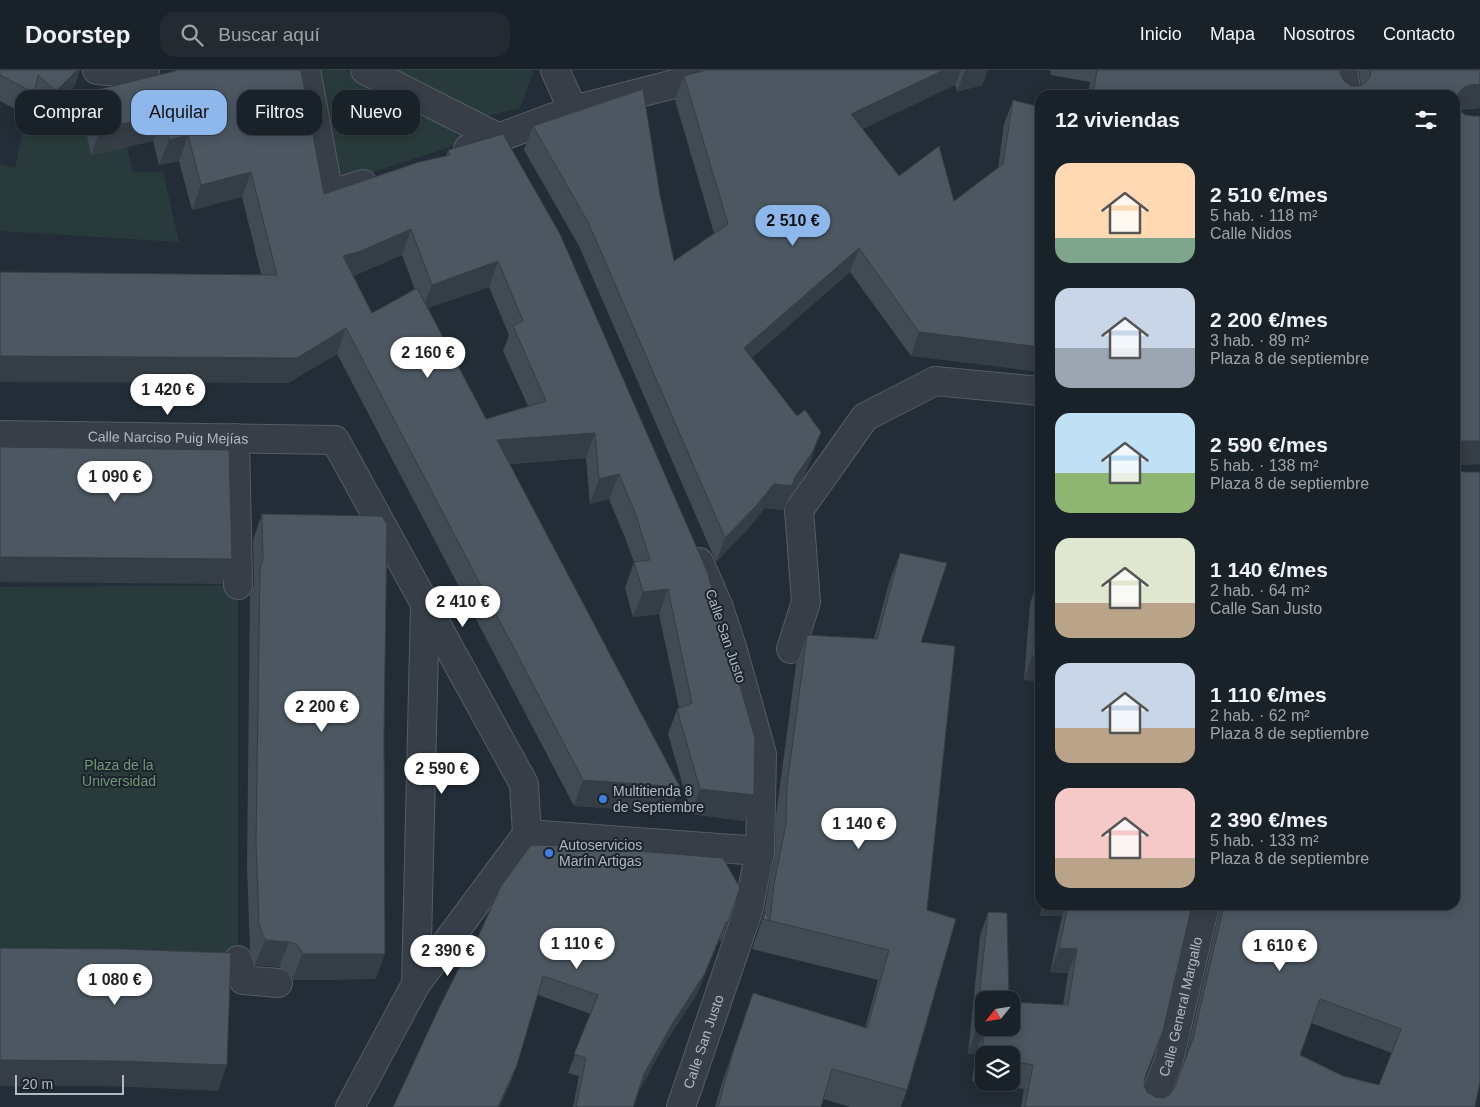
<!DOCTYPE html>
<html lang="es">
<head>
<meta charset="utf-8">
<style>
  body { margin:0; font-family:Arial,sans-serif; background:#232a31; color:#f1f3f6; height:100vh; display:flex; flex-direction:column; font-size:19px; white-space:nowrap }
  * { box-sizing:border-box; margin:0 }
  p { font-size:16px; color:#9fa4a8 }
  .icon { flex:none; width:28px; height:28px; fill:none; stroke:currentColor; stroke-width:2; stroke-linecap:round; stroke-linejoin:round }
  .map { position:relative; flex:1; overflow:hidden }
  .details { position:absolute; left:1035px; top:20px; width:425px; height:820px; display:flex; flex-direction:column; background:#1a2229; border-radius:15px; box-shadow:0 2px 12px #0003,0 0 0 1px #383f46 }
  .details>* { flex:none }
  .top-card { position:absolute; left:15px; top:20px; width:475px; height:45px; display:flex; gap:10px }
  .needle { width:32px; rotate:240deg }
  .buttons { position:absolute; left:975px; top:921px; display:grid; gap:10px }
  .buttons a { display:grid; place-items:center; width:45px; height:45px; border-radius:10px; background:#1a2229; box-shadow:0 2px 12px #0003,0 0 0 1px #383f46; font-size:25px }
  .scale { position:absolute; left:15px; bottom:12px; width:109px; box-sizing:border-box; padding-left:5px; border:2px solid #b2b9c4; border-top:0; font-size:14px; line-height:18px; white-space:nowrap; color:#b2b9c4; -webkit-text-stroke:4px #1c242c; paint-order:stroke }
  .price { position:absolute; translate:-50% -42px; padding:0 11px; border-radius:18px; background:#fff; color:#222; font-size:16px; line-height:32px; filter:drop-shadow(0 1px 2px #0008) }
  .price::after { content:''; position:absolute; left:50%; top:30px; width:15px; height:11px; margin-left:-8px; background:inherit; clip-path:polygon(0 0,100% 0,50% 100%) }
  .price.current { background:#8eb7ec; color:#111 }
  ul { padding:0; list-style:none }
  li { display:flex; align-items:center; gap:15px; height:125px; padding:0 20px }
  li span { display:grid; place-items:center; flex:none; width:140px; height:100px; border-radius:15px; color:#555 }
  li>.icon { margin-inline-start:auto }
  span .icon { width:60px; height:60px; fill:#fffc; stroke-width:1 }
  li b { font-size:21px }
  h2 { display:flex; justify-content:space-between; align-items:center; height:60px; padding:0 20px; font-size:21px }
  .pill { padding:0 18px; border-radius:15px; background:#1a2229; box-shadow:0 2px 12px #0003,0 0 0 1px #383f46; font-size:18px; line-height:45px }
  .pill.current { background:#8eb7ec; color:#111 }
  header { display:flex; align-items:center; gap:30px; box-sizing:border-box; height:70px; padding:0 25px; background:#1a2229; border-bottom:1px solid #383f46 }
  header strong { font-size:24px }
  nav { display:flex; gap:28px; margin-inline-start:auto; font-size:18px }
  .search { width:350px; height:45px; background:#232a31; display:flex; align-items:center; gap:12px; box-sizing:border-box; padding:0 18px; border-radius:15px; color:#9fa4a8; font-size:19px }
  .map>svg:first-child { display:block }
  .green { fill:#283b3a }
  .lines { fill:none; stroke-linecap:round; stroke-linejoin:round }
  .minor-casing { stroke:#555c65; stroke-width:30 }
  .minor { stroke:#373e47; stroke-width:28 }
  .wall { fill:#414b54; fill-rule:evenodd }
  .shaded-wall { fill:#353d45 }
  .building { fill:#4c5762; stroke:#353d45; fill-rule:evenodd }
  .shop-dot { fill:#3f7fe0; stroke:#1c242c; stroke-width:2 }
  .labels { text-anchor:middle; stroke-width:4; stroke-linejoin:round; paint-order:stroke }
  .street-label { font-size:14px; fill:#b2b9c4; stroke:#1c242c }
  .park-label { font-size:14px; fill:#729779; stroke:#1c242c }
  .poi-label { font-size:14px; fill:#b2b9c4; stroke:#1c242c; text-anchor:start }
</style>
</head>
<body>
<header>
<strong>Doorstep</strong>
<div class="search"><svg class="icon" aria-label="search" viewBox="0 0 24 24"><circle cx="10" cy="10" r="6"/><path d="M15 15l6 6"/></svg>Buscar aquí</div>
<nav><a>Inicio</a><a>Mapa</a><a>Nosotros</a><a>Contacto</a></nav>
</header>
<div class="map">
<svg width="1480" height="1037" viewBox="0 0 1480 1037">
  <rect width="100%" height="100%" fill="#232d37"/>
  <path class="green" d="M314,0H345L468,71L337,114Z
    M390,0H534L520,38L487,46Z
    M29,32L40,51L82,41L91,84L127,77L133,102H163L179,172L0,161V94L15,98Z
    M238,515V890L0,892V517Z"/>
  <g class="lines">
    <g class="minor-casing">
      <g id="minor">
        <path d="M97,0L130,3L145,0"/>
        <path d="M306,0L329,125L363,114"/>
        <path d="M365,0L499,68"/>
        <path d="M555,0L573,40"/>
        <path d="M1343,0L1347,25"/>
        <path d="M468,79L573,40L729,0"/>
        <path id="s1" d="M0,365L335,370L524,714L527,764L416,914L350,1037"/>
        <path d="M235,368L238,515"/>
        <path d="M791,579L806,532L799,440L865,347L935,311L1040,321"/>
        <path d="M527,764L760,781"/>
        <path d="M238,890L243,910L278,913"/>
        <path d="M416,914L425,536"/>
        <path id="s2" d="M681,1037L748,841L760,781L762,684L732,577L718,535L699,492"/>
        <path id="s3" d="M1151,1037L1169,990L1205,835"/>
      </g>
    </g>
    <use href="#minor" class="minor"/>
  </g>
  <path class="wall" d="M0,0H80L74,17L48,43L32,28L26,45L0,31Z
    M179,0L324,124L446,86L448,80L560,164L745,751L691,744L668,664L677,639L679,638L659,544L633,547L625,518L634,492L626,470L609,429L590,434L586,388L510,394L671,742L574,736L337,284L288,313L242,127L192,140L179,91L159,95L153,71L91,85L83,47L92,21ZM402,185L415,220L372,243L353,206ZM489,217L509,265L503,281L528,336L486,349L428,238Z
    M706,0H988L982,15L957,22L955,15L862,59L899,106L954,131L998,99L1004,54L1013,30L1040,37L911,286L850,202L751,288L812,387L803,408L788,429L784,440L765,438L747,460L716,492L579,176L524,80L533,56L660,125L674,191L714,163L675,30L684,6Z
    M1050,0H1340V3L1344,11L1351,16H1359L1361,15L1359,0H1480V38L1460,40L1465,45L1473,46H1480V394L1455,395V25H1088L1090,12L1051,5Z
    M262,444L376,909L293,910L292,906L286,900L279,897L255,895L250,880L247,797L250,524L254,515L253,470Z
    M900,483L921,572L907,1020L901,1037H850L823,1029L821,1037H715L722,1013L753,923L865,958L878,910L752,879L763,847L775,784L776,745L796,595L807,565L874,569L889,513Z
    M1039,509L1040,611L1024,610L1030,533Z
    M501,816L728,852L721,871L719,870L697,924L667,970L639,1021L633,1037H573L579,1006L568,1003L591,944L538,925L517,995L510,1014L465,896Z
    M1042,835H1192L1145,1009L1144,1015L1147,1022L1155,1027L1163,1028L1169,1025L1174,1019L1185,991L1220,839V835H1455L1475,1037H1021L1024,1019L972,1011L976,983L968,984L980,866L988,842L984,958L1063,935L1068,903L1050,902L1062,846H1040ZM1311,953L1392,983L1379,1015L1343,1006L1300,985ZM984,985H1011V1012H984Z"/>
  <path class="shaded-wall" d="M77,0H80L74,17L48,43L56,21Z
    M944,0H961L955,15L842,69L851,44Z
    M965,0H988L982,15L957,22Z
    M1480,14V38L1461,39L1455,42L1458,24L1463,18L1470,15Z
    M162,45L153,71L91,85L100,59Z
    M188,65L179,91L159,95L169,70Z
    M251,102L242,127L192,140L201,115Z
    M411,159L402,185L352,206L343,186Z
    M859,178L850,202L735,303L744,278Z
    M498,191L489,217L422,240L432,215Z
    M346,258L337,284L288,313L0,312V286Z
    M919,262L1040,277V302L911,286Z
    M821,362L812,387L803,408L788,429L784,440L765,438L747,460L716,492L725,468L774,414L795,407Z
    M595,363L586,388L488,395L497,370Z
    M1463,371H1480V394L1455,395V374Z
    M619,404L609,429L590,434L599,409Z
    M0,487L232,489L222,514L0,512Z
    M668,519L659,544L633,547L643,522Z
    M1032,586H1040V611L1024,610Z
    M583,710L680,717L671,742L574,736Z
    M700,719L754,725L745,751L691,744Z
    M1044,835H1066L1062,846H1040Z
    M726,852L697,924L667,970L638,1023L644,1004Z
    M265,870L289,872L279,897L255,895Z
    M1059,878L1077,879L1068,903L1050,902Z
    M302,884H385L376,909L293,910Z
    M976,959H985L976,983L968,984Z
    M0,990L117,991L227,995L218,1021L108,1016H0Z
    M517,995L510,1014L500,1037H498Z"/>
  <path class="building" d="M0,0H77L56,21L38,5L34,23L0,5Z
    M179,0H301L324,124L419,92L450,85L448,80L503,64L560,164L707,501L755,668L754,725L700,719L677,639L692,633L668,519L643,522L634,492L650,490L636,445L619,404L599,409L595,363L497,370L680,717L583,710L346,258L297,288L0,286V202L277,205L251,102L201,115L188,65L169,70L162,45L100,59L92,21ZM411,159L432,215L498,191L523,251L513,256L546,331L486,349L417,218L372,243L343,186L361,181Z
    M706,0H944L851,44L899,106L939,76L954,131L1003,94L1013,30L1040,37V277L919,262L859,178L744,278L797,346L805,340L821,362L812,383L795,407L792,416L774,414L756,436L725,468L588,152L533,56L643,19L660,125L674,191L728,154L684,6Z
    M1097,0H1340V3L1344,11L1351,16H1359L1365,13L1370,7L1371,0H1480V14L1470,15L1463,18L1458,24L1456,32L1459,40L1465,45L1473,46H1480V371H1463L1455,374V25H1093Z
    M0,377L229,380L232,489L0,487Z
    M1455,399L1457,401L1464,402H1480V1011L1475,1037H1025L1033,995L1011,991V985H984V987H981L985,959H976L988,842L1007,843L1009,930H984V958H1011V932L1068,935L1077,879L1059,878L1068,835H1192L1163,961L1145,1007L1144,1015L1147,1022L1155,1027L1163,1028L1169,1025L1174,1019L1193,969L1224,835H1455ZM1320,929L1401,959L1379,1015L1343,1006L1300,985Z
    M262,444L382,446L387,454L384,663L385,884H302L301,880L296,874L289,872L265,870L259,854L256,772L260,498L263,489Z
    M900,483L947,493L921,572L955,576L927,840L956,849L907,1020L832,999L821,1037H718L733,982L753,923L867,958L889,880L763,849L765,842L770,850L774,814L786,754L787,715L807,565L877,569Z
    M1039,509H1040V586H1032Z
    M531,775L577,776L723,788L740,818L728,852H726L704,905L674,951L644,1004L633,1037H576L586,988L574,984L598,925L543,906L517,995L498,1037H393L438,940L461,894L465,896L501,816Z
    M0,878L122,879L231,883L227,995L117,991L0,990Z"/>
  <g class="shop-dot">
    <circle cx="603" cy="729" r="5"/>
    <circle cx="549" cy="783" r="5"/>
  </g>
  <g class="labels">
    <g class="street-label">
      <text dy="5" stroke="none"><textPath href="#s1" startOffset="168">Calle Narciso Puig Mejías</textPath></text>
      <text transform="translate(726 566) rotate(71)" y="5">Calle San Justo</text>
      <text dy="5" stroke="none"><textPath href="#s3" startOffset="105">Calle General Margallo</textPath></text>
      <text dy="5" stroke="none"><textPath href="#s2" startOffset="69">Calle San Justo</textPath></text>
    </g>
    <g class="park-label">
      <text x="119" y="700">Plaza de la<tspan x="119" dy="16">Universidad</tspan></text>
    </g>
    <g class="poi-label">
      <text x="613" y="726">Multitienda 8<tspan x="613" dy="16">de Septiembre</tspan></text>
      <text x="559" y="780">Autoservicios<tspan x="559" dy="16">Marín Artigas</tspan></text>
    </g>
  </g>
</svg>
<div class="buttons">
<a><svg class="needle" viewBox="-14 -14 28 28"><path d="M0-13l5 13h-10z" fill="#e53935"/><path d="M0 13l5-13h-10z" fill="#9fa4a8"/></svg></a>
<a><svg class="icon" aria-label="layers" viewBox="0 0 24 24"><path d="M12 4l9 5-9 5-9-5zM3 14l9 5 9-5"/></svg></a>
</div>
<div class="scale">20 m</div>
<b class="price current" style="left:793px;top:177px">2 510 €</b>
<b class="price" style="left:428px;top:309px">2 160 €</b>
<b class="price" style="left:168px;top:346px">1 420 €</b>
<b class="price" style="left:115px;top:433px">1 090 €</b>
<b class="price" style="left:463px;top:558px">2 410 €</b>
<b class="price" style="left:322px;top:663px">2 200 €</b>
<b class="price" style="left:442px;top:725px">2 590 €</b>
<b class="price" style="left:859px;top:780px">1 140 €</b>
<b class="price" style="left:577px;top:900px">1 110 €</b>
<b class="price" style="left:1280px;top:902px">1 610 €</b>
<b class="price" style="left:448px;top:907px">2 390 €</b>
<b class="price" style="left:115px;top:936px">1 080 €</b>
<div class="top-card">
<a class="pill">Comprar</a>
<a class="pill current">Alquilar</a>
<a class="pill">Filtros</a>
<a class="pill">Nuevo</a>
</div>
<section class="details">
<h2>12 viviendas<svg class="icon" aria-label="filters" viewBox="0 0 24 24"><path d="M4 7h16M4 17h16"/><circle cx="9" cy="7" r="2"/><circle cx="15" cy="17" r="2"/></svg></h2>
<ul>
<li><span style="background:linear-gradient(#ffd9b3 75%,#7fa58c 0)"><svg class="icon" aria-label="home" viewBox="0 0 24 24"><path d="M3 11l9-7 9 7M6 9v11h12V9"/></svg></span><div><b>2 510 €/mes</b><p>5 hab. · 118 m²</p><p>Calle Nidos</p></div></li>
<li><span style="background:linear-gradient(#c9d6e8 60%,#9aa5b1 0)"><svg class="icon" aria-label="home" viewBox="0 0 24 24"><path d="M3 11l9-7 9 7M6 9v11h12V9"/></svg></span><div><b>2 200 €/mes</b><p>3 hab. · 89 m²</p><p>Plaza 8 de septiembre</p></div></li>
<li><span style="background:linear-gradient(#bfe0f5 60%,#8fb573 0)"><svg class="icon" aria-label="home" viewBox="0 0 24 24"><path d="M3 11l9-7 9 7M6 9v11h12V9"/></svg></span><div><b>2 590 €/mes</b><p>5 hab. · 138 m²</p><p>Plaza 8 de septiembre</p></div></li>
<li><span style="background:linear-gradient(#dfe7d0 65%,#b9a48a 0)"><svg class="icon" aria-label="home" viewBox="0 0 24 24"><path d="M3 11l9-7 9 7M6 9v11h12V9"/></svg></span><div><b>1 140 €/mes</b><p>2 hab. · 64 m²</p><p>Calle San Justo</p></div></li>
<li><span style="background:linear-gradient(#c9d6e8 65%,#b9a48a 0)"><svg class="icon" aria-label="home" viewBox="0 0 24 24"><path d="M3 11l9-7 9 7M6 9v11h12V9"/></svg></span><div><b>1 110 €/mes</b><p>2 hab. · 62 m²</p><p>Plaza 8 de septiembre</p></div></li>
<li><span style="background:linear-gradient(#f6c9c9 70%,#b9a48a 0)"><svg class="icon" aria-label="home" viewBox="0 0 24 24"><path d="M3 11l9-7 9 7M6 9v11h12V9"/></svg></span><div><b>2 390 €/mes</b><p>5 hab. · 133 m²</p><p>Plaza 8 de septiembre</p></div></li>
</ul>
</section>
</div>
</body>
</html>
